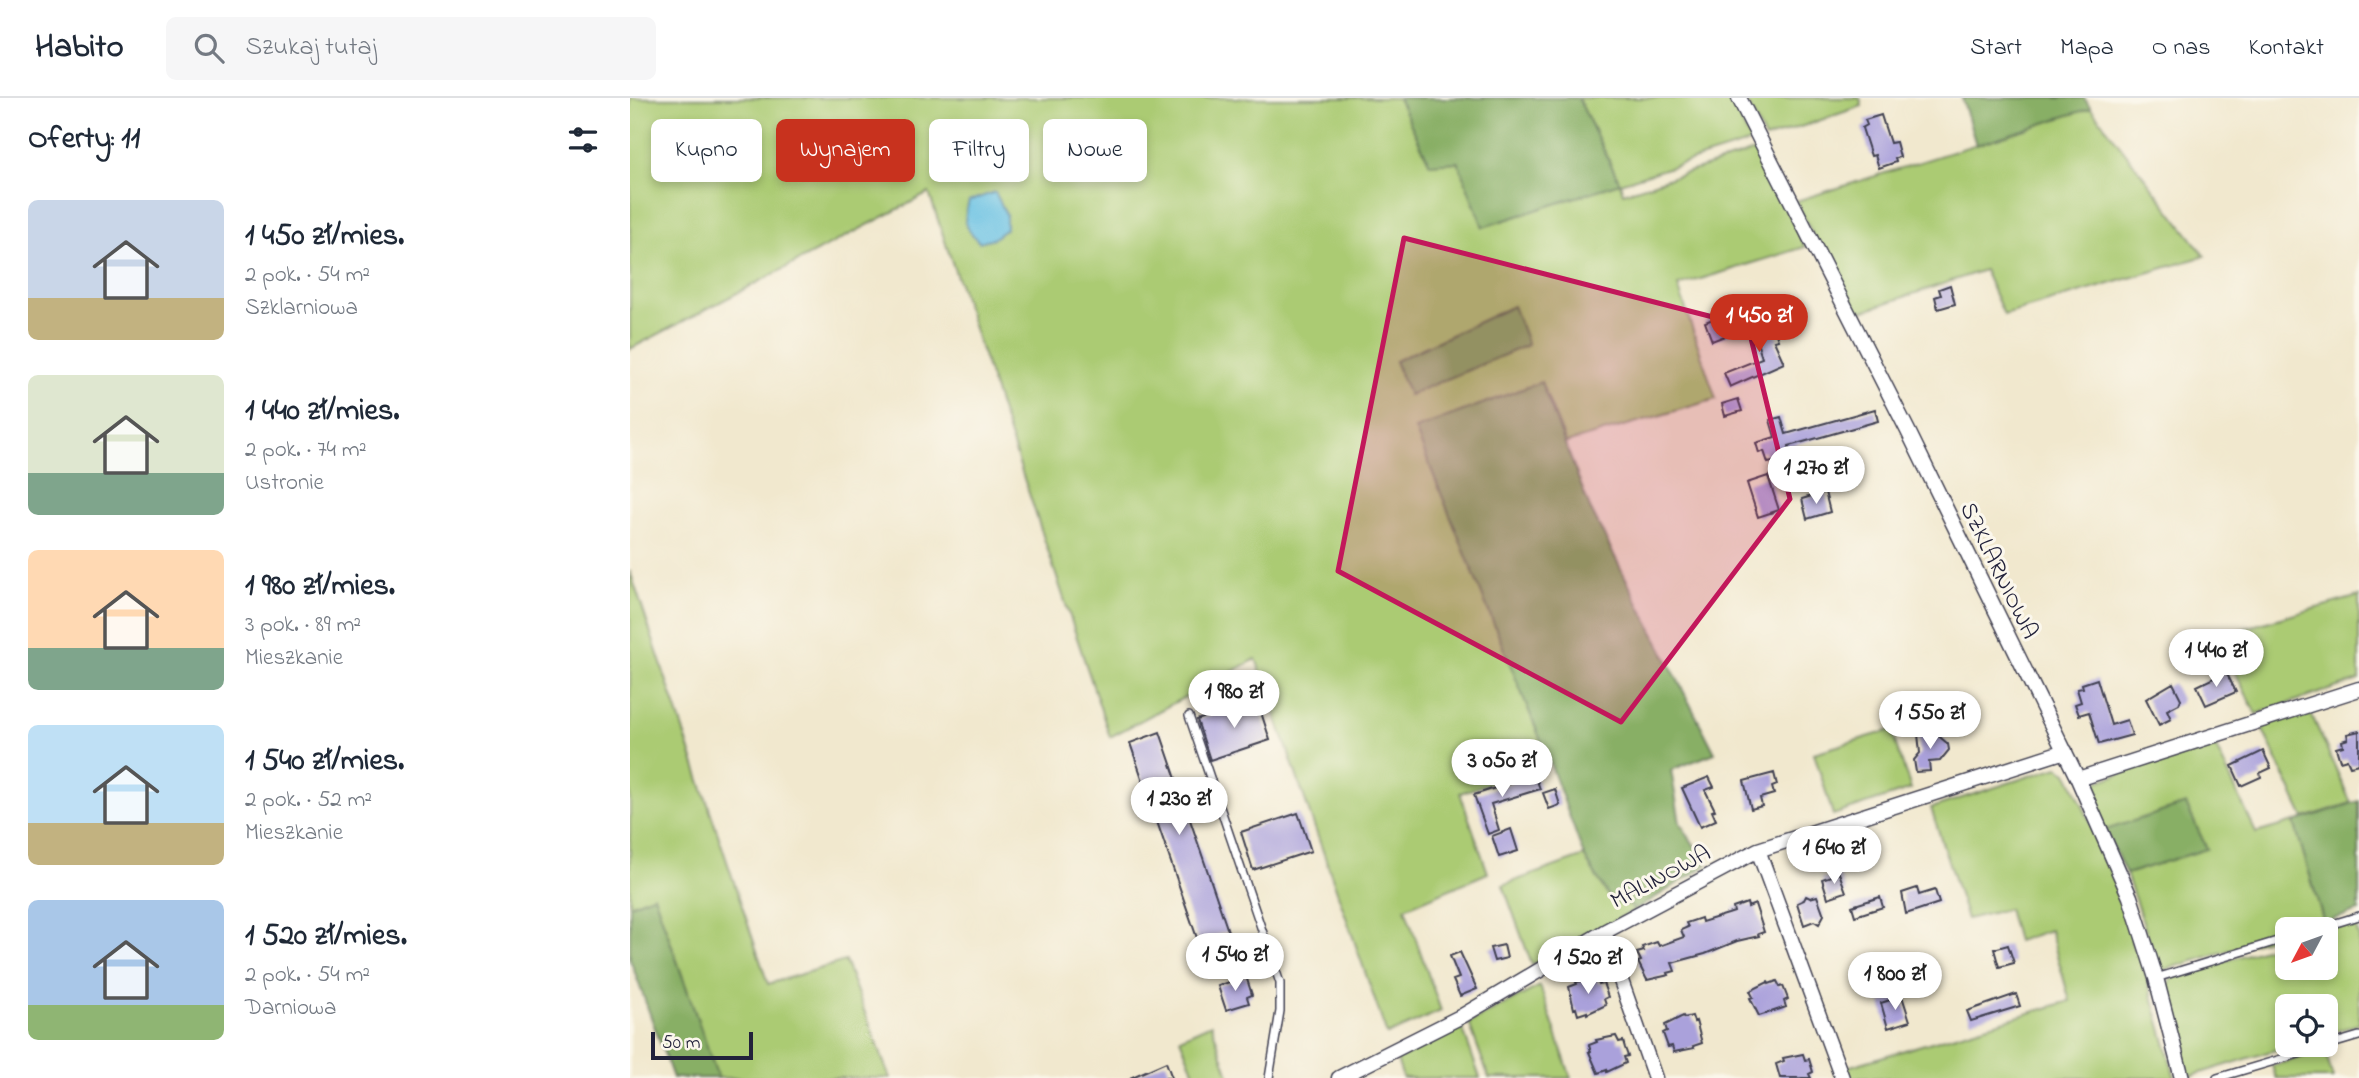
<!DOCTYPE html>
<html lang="pl">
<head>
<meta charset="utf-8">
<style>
  body { margin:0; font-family:"Indie Flower",sans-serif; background:#f6f6f7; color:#1f2937; height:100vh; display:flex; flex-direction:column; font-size:26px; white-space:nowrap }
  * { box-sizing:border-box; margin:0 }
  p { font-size:23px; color:#747a83 }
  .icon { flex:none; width:38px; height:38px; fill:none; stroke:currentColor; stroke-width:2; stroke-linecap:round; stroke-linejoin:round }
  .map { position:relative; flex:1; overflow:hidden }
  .details { display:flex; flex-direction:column; background:#fff; width:630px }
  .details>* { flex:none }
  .top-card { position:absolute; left:21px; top:21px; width:665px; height:63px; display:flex; gap:14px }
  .needle { width:46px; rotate:229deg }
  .fabs { position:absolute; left:1645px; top:819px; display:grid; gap:14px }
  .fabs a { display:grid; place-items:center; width:63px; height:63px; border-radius:10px; background:#fff; box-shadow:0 4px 10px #0003; font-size:35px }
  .scale { position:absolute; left:21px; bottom:18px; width:102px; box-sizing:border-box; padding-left:7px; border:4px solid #22223b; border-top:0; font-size:19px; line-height:24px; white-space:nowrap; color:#22223b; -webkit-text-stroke:5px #fbf7ec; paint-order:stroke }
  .price { position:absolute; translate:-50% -60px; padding:0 16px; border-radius:24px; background:#fff; color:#222; font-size:23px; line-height:46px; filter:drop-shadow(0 2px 4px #0008) }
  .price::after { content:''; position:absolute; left:50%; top:42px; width:21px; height:16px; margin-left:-10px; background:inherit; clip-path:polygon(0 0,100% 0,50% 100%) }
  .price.on { background:#c8321e; color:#fff }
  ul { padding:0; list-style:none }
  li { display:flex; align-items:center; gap:21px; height:175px; padding:0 28px }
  li span { display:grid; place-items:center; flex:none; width:196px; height:140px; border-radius:10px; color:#555 }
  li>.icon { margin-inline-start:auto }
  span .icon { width:84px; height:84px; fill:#fffc; stroke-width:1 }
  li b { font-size:30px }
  h2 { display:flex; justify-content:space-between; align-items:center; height:84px; padding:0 28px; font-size:30px }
  .tag { padding:0 24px; border-radius:10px; background:#fff; box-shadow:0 4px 10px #0003; font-size:24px; line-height:63px }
  .tag.on { background:#c8321e; color:#fff }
  header { display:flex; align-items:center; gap:42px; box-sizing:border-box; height:98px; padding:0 35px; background:#fff; border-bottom:2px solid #e0e1e3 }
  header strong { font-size:33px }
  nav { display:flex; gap:38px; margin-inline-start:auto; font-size:24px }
  .search { width:490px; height:63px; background:#f6f6f7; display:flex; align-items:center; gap:18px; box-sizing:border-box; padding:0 24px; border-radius:10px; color:#747a83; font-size:26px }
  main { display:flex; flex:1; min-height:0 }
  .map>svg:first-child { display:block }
  .green { fill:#abcb73; stroke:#667657; stroke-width:2; fill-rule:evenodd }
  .forest { fill:#88af65; stroke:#556850; stroke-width:2 }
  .water { fill:#65c0e3; stroke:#44718f; stroke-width:2 }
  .building { fill:#aaa1db }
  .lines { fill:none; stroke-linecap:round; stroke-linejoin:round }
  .service-casing { stroke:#414051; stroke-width:10 }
  .minor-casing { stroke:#414051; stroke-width:17 }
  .service { stroke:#fff; stroke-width:7 }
  .minor { stroke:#fff; stroke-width:14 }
  .marked { fill:#c2185b; fill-opacity:0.2; stroke:#c2185b; stroke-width:5; stroke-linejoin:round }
  .labels { text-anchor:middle; stroke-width:6; stroke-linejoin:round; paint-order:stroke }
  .street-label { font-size:24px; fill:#22223b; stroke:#fbf7ec }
</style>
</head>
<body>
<header>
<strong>Habito</strong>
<div class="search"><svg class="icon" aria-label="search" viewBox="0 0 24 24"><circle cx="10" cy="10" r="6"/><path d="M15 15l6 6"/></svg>Szukaj tutaj</div>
<nav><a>Start</a><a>Mapa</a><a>O nas</a><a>Kontakt</a></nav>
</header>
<main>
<section class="details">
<h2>Oferty: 11<svg class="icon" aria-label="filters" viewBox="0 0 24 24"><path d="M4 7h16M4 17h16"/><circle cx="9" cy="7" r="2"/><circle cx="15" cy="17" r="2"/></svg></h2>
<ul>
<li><span style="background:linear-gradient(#c9d6e8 70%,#c2b280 0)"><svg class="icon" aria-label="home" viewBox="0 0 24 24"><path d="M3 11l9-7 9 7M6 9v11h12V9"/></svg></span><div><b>1 450 zł/mies.</b><p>2 pok. · 54 m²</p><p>Szklarniowa</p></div></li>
<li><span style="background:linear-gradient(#dfe7d0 70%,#7fa58c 0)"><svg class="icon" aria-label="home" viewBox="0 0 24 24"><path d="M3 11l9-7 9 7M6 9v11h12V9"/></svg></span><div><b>1 440 zł/mies.</b><p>2 pok. · 74 m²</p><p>Ustronie</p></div></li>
<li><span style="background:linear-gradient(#ffd9b3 70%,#7fa58c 0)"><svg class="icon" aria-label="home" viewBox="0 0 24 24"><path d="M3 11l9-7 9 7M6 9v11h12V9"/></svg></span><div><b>1 980 zł/mies.</b><p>3 pok. · 89 m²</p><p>Mieszkanie</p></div></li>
<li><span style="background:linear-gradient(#bfe0f5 70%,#c2b280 0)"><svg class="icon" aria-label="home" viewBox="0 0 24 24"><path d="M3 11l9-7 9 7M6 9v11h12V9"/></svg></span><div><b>1 540 zł/mies.</b><p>2 pok. · 52 m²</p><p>Mieszkanie</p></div></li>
<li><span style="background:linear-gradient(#a9c7e8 75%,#8fb573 0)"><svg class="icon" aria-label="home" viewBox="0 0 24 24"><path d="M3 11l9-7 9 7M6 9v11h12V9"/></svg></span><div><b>1 520 zł/mies.</b><p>2 pok. · 54 m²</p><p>Darniowa</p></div></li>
</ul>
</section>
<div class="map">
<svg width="1729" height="980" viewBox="0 0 1729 980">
  <rect width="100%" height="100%" fill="#fbf7ec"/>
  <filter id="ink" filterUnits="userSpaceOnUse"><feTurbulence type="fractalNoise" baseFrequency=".0143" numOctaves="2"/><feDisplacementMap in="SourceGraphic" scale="14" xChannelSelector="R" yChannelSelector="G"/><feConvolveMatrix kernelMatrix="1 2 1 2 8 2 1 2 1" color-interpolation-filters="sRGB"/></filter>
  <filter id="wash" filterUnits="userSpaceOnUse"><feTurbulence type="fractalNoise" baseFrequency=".00686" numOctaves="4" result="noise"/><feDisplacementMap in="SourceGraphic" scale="28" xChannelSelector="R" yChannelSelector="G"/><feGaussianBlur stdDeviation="1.57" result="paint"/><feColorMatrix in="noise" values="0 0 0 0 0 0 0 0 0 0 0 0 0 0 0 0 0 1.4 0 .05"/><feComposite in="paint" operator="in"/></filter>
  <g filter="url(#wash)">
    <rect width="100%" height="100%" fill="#f1e8ce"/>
    <path class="green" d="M0,0H768L800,65L828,64L853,129L990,85L948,0H1100L1121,44L990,85L993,95L1125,53L1133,61L1175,149L1048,188L1086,301L936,345L911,284L786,331L920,665L830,695L858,775L775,810L811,913L757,937L626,561L480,639L299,95L0,251ZM883,208L897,247L779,297L765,263Z
      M1115,0H1230L1232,8L1135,41Z
      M1461,10L1575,158L1374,217L1354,172L1229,214L1224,219L1166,103Z
      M0,473L138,886L215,863L260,980H88L24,797L0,807Z
      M1729,498V582L1626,616L1587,538Z
      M1679,611L1721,705L1674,720L1631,628Z
      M1261,632L1281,691L1203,717L1184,655Z
      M1583,643L1626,735L1664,724L1694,824L1669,831H1657V835L1530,873L1496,776L1576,751L1475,732L1459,698L1461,686Z
      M1428,669L1437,674L1486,779L1506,837L1501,842L1504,851L1509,852L1545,980H1218L1214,970L1440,903L1420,832L1387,843L1378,811L1337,821L1301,710Z
      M954,758L982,804L999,807L1005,812L902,867L873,787Z
      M1724,823L1729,839V926L1696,936V908H1657V947H1661L1558,979L1534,894L1543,879L1657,844V870H1696V832Z
      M910,888L941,980H859L839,925Z
      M581,926L600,980H566L550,940Z
      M832,929L850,980H773L767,962Z
      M1695,952L1703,980H1646L1642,968Z"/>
    <path class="forest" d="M768,0H948L990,85L853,129L828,64L800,66Z
      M1332,0H1454L1461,10L1346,47Z
      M883,208L898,247L779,297L765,263Z
      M911,284L960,410L1085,655L1041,672L1050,725L1077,767L1005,812L999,807L982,804L954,758L920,665L785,331Z
      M1729,703V813L1694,824L1664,724Z
      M1556,706L1577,751L1496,776L1475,732Z
      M24,797L88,980H43L0,861V807Z"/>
    <path class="water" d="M365,94L376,116V131L364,140L349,144C334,128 332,124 339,103Z"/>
    <g id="blocks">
      <path class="building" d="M1251,17L1260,45L1266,44L1270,59L1265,60L1266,64L1249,70L1245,57L1241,58L1232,30L1237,27L1235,22Z
        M1320,187L1325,206L1308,211L1305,199L1311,197L1309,191Z
        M1099,215L1103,225L1097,227L1100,236L1082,243L1075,224Z
        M1140,218L1148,242L1144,243L1154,265L1100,289L1094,275L1132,260L1121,225Z
        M1108,301L1112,313L1095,318L1092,306Z
        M1245,311L1248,323L1159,348L1161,360L1138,365L1134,353L1129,355L1126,345L1145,339L1140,322L1151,319L1156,336Z
        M1138,378L1149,412L1128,419L1117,385Z
        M1195,394L1200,414L1177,421L1172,401Z
        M1596,574L1606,594L1576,607L1567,588Z
        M1467,581L1481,627L1497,622L1502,637L1469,646L1459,614L1449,617L1445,606L1451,604L1447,591L1453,590L1452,586Z
        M1543,585L1551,601L1549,606L1537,612L1541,621L1529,627L1516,601Z
        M627,602L640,642L580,662L567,622Z
        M1729,633V666L1720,668L1717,661L1710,663L1706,650L1713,648L1712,643L1718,641L1717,636Z
        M530,634L598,833L568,843L500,645Z
        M1304,634L1318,646L1319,652L1310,663L1299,664L1300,673L1286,674L1284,662L1290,655L1288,636Z
        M1633,653L1641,670L1630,675L1631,679L1611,688L1602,668Z
        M1144,675L1147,687L1142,689L1144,696L1130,700L1132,708L1121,711L1114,683Z
        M905,677L910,691L861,706L869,732L858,736L844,697Z
        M1079,679L1084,689L1075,692L1085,712L1082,713L1086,722L1070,729L1052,690Z
        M925,691L930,707L919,711L913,695Z
        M668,715L681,753L623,772L611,734Z
        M881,731L888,753L869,759L862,738Z
        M1209,775L1216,794L1198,800L1192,781Z
        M1287,790L1289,797L1305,792L1309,805L1276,816L1272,795Z
        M1176,798L1180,800L1187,798L1194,817L1189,826L1184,823L1174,827L1167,805L1174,802Z
        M1250,799L1253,809L1225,818L1222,808Z
        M1117,805L1118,809L1125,806L1134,834L1128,836L1129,838L1107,843L1075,856L1042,865L1045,873L1038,875L1039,877L1017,882L1008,864L1011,863L1007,855L1014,853L1012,849L1027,844L1029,848L1054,839L1051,832L1058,829L1056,825L1071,820L1072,824L1098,816L1104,814L1103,810Z
        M874,847L877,860L864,863L860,850Z
        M1378,847L1384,865L1369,869L1364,851Z
        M830,854L847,891L830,898L823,882L829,880L820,858Z
        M616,878L622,897L617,899L619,905L596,912L588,888Z
        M966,880L969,886L973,885L978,899L974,901L976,907L957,916V914L948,917L946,910L944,911L939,889L947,886L946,884Z
        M1147,883L1150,889L1153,888L1158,901L1154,903L1156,909L1129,918L1120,900L1123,899L1120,893L1138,884L1139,886Z
        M1386,896L1390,908L1341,923L1337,913Z
        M1272,898L1280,923L1258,930L1251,905Z
        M1053,918L1054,920L1062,918L1064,924L1066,923L1072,945L1063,948L1064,950L1044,954L1042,948L1038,949L1033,935L1037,933L1035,927Z
        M986,938L989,944L993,943L995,950L998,958L994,959L996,965L977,974V972L968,975L959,954H961L959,947L967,944L966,942Z
        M1173,956L1175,962L1179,961L1183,974L1179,976L1181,980H1150L1146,966L1154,963L1153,960Z
        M536,964L542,980H500Z"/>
    </g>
  </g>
  <g filter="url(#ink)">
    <use href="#blocks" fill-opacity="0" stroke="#414051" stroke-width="2"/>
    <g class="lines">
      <g class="service-casing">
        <path id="service" d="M559,618L650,885V913L639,980
          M1686,831L1729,818
          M1526,880L1657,840
          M1587,980L1729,938"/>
      </g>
      <g class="minor-casing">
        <path id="minor" d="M1109,0L1278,333L1448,681L1500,799L1526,880L1552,980
          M1448,681L1729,591
          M1128,752L1212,980
          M974,834L1025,980
          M709,980L832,918L974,834L1128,752L1435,653"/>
      </g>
      <use href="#service" class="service"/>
      <use href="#minor" class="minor"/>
    </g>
  </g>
  <path class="marked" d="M774,140L1118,228L1160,401L991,624L708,473Z"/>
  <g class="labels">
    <g class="street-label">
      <text transform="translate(1370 472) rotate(64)" y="8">SZKLARNIOWA</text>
      <text transform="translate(1030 778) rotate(-28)" y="8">MALINOWA</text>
    </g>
  </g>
</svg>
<div class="fabs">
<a><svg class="needle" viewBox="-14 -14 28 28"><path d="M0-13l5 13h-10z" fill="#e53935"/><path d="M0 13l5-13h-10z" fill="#747a83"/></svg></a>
<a><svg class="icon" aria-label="locate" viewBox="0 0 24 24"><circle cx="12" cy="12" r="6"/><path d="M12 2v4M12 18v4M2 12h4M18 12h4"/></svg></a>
</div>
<div class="scale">50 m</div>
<b class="price on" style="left:1129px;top:256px">1 450 zł</b>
<b class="price" style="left:1186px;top:408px">1 270 zł</b>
<b class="price" style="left:1586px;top:591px">1 440 zł</b>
<b class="price" style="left:604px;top:632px">1 980 zł</b>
<b class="price" style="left:1300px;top:653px">1 550 zł</b>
<b class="price" style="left:872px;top:701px">3 050 zł</b>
<b class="price" style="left:549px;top:739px">1 230 zł</b>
<b class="price" style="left:1204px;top:788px">1 640 zł</b>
<b class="price" style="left:605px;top:895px">1 540 zł</b>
<b class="price" style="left:958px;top:898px">1 520 zł</b>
<b class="price" style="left:1265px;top:914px">1 800 zł</b>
<div class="top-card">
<a class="tag">Kupno</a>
<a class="tag on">Wynajem</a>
<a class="tag">Filtry</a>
<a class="tag">Nowe</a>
</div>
</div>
</main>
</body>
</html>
